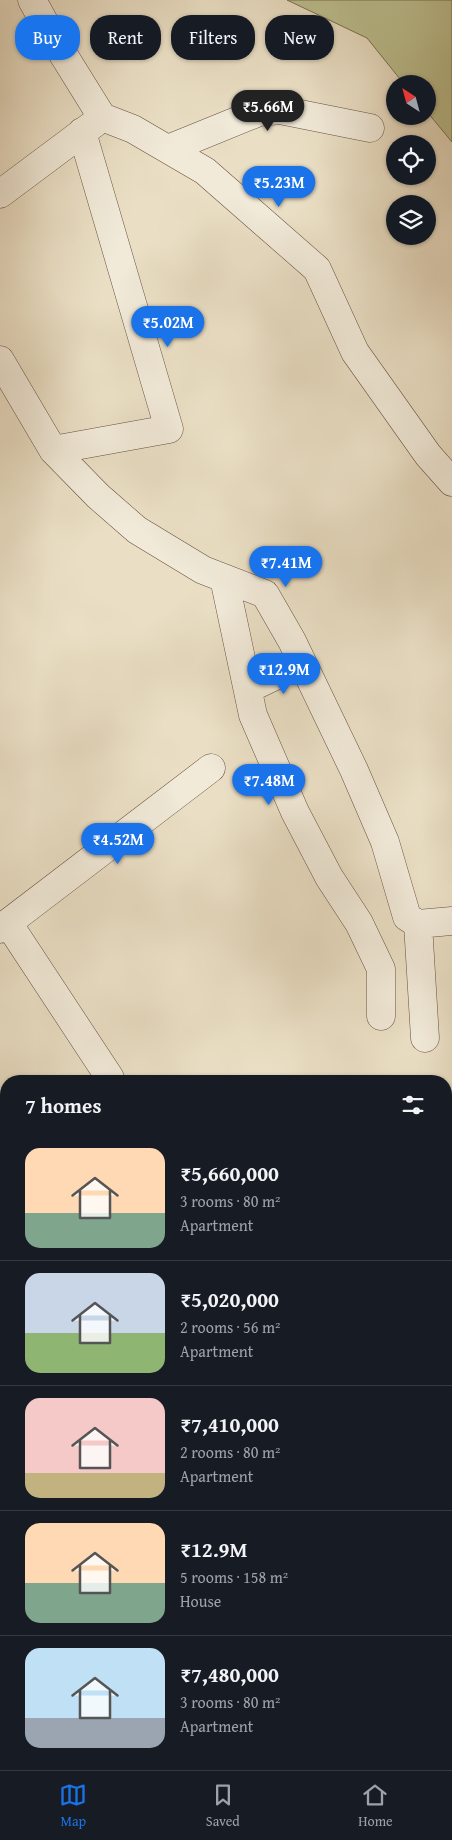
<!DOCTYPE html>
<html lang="en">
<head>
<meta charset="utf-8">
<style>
  body { margin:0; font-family:"Gentium Book Plus",serif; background:#20242c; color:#f1f3f6; height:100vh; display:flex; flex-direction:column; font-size:19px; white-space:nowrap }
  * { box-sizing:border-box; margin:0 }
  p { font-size:16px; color:#9ea1a6 }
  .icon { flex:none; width:28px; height:28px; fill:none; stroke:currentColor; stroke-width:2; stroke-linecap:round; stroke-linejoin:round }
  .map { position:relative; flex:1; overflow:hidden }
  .drawer { position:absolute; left:0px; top:1075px; width:452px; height:695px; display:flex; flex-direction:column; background:#171b24; border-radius:20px 20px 0 0; box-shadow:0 1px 4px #0004 }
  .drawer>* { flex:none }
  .banner { position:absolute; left:15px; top:15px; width:422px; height:45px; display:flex; gap:10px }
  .needle { width:32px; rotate:324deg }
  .controls { position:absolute; left:386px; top:75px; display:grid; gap:10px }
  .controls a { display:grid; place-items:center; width:50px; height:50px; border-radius:50%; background:#171b24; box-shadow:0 1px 4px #0004; font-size:25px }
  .price { position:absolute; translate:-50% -42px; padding:0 11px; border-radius:18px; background:#1a73e8; color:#fff; font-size:16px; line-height:32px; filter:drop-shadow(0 1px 2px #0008) }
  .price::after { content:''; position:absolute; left:50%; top:30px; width:15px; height:11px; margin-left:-8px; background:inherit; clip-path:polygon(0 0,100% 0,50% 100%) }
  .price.on { background:#222; color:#fff }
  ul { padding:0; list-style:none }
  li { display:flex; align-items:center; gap:15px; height:125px; padding:0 25px }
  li+li { border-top:1px solid #363941 }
  li span { display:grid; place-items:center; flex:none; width:140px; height:100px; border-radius:15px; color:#555 }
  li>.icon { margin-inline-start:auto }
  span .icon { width:60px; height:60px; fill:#fffc; stroke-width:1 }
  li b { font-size:21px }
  h2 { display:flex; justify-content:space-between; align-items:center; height:60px; padding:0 25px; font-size:21px }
  .pill { padding:0 18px; border-radius:20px; background:#171b24; box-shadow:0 1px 4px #0004; font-size:18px; line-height:45px }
  .pill.on { background:#1a73e8; color:#fff }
  .tab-bar { display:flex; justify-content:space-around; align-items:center; height:70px; border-top:1px solid #363941; background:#171b24; font-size:14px; color:#9ea1a6 }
  .tab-bar a { display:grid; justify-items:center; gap:2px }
  .tab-bar .on { color:#1a73e8 }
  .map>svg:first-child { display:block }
  .green { fill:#bdc090; stroke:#7c7052 }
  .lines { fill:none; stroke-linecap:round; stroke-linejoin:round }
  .minor-casing { stroke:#685040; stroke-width:29 }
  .highway-casing { stroke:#3c2114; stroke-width:29 }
  .minor { stroke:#f1ead9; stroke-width:28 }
  .highway { stroke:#eadfc5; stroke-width:28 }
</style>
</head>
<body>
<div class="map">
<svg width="452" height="1770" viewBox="0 0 452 1770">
  <rect width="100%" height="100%" fill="#eadfc5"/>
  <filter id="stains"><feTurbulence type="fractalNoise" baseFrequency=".004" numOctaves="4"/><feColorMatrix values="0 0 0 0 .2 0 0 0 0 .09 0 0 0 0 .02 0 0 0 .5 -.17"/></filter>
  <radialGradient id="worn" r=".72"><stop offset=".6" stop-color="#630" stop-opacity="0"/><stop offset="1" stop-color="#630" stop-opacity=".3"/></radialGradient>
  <path class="green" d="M287,0H452V142L428,113V84H404L367,38Z"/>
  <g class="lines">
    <g class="minor-casing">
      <path id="minor" d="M32,0L53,38L102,117L133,129L205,171L317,269L355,352L428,455L452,482
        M168,149L259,112L280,110L370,128
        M0,194L95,123
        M0,360L53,450L98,496L137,530L203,570L265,594L292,641L354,770L385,842L407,917L418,924L452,921
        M53,450L169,429L82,132
        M224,578L253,715L295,812L329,877L359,923L381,969V1016
        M248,689L302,663
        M8,923L110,1078
        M418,924L425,1038
        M0,929L211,768
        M0,1191L6,1194
        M446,1208L452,1207
        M0,1303L6,1292
        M446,1370L452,1371
        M0,1375L6,1379
        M446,1485L452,1486
        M0,1522L6,1523
        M446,1627L452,1628
        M0,1730L6,1728
        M77,1764V1770
        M346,1764L370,1770
        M313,1770L314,1764"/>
    </g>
    <g class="highway-casing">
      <path id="highway" d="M0,1465L6,1468
        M446,1533L452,1534
        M446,1578L452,1579"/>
    </g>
    <use href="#minor" class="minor"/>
    <use href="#highway" class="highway"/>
  </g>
  <rect width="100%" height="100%" filter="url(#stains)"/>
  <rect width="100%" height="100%" fill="url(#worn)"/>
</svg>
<div class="controls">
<a><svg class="needle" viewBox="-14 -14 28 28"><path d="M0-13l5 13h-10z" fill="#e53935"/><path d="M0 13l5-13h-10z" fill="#9ea1a6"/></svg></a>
<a><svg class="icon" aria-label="locate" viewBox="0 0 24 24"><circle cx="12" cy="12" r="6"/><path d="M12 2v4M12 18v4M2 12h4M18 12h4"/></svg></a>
<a><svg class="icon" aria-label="layers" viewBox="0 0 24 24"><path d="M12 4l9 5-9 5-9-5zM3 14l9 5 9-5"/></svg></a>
</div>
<b class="price on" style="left:268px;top:132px">₹5.66M</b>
<b class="price" style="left:279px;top:208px">₹5.23M</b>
<b class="price" style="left:168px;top:348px">₹5.02M</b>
<b class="price" style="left:286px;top:588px">₹7.41M</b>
<b class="price" style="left:284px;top:695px">₹12.9M</b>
<b class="price" style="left:269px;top:806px">₹7.48M</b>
<b class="price" style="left:118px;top:865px">₹4.52M</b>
<div class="banner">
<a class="pill on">Buy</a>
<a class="pill">Rent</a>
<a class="pill">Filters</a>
<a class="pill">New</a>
</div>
<section class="drawer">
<h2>7 homes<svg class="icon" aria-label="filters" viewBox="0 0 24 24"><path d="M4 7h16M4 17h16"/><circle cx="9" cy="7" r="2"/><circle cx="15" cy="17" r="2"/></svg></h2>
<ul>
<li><span style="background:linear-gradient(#ffd9b3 65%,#7fa58c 0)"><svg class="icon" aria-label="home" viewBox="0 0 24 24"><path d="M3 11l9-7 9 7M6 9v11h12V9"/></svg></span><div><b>₹5,660,000</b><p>3 rooms · 80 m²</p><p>Apartment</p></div></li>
<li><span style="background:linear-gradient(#c9d6e8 60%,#8fb573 0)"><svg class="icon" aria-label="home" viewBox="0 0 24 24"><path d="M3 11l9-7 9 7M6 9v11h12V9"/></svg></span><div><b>₹5,020,000</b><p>2 rooms · 56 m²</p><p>Apartment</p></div></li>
<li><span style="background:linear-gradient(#f6c9c9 75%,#c2b280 0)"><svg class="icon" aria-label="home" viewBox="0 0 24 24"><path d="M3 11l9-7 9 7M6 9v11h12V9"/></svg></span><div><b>₹7,410,000</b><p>2 rooms · 80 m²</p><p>Apartment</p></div></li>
<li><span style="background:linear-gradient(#ffd9b3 60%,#7fa58c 0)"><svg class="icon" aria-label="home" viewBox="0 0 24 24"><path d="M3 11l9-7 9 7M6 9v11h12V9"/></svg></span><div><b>₹12.9M</b><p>5 rooms · 158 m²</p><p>House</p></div></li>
<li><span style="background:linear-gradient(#bfe0f5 70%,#9aa5b1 0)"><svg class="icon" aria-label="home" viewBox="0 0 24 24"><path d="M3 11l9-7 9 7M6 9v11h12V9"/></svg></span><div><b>₹7,480,000</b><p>3 rooms · 80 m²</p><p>Apartment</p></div></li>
</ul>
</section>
</div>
<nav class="tab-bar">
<a class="on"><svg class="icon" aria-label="map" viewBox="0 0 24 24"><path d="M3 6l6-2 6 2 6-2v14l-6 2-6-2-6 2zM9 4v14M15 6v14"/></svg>Map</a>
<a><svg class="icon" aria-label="saved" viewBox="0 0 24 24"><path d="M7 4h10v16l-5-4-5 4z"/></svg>Saved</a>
<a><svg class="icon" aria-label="home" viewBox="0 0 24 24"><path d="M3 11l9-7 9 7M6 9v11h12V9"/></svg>Home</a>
</nav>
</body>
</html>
